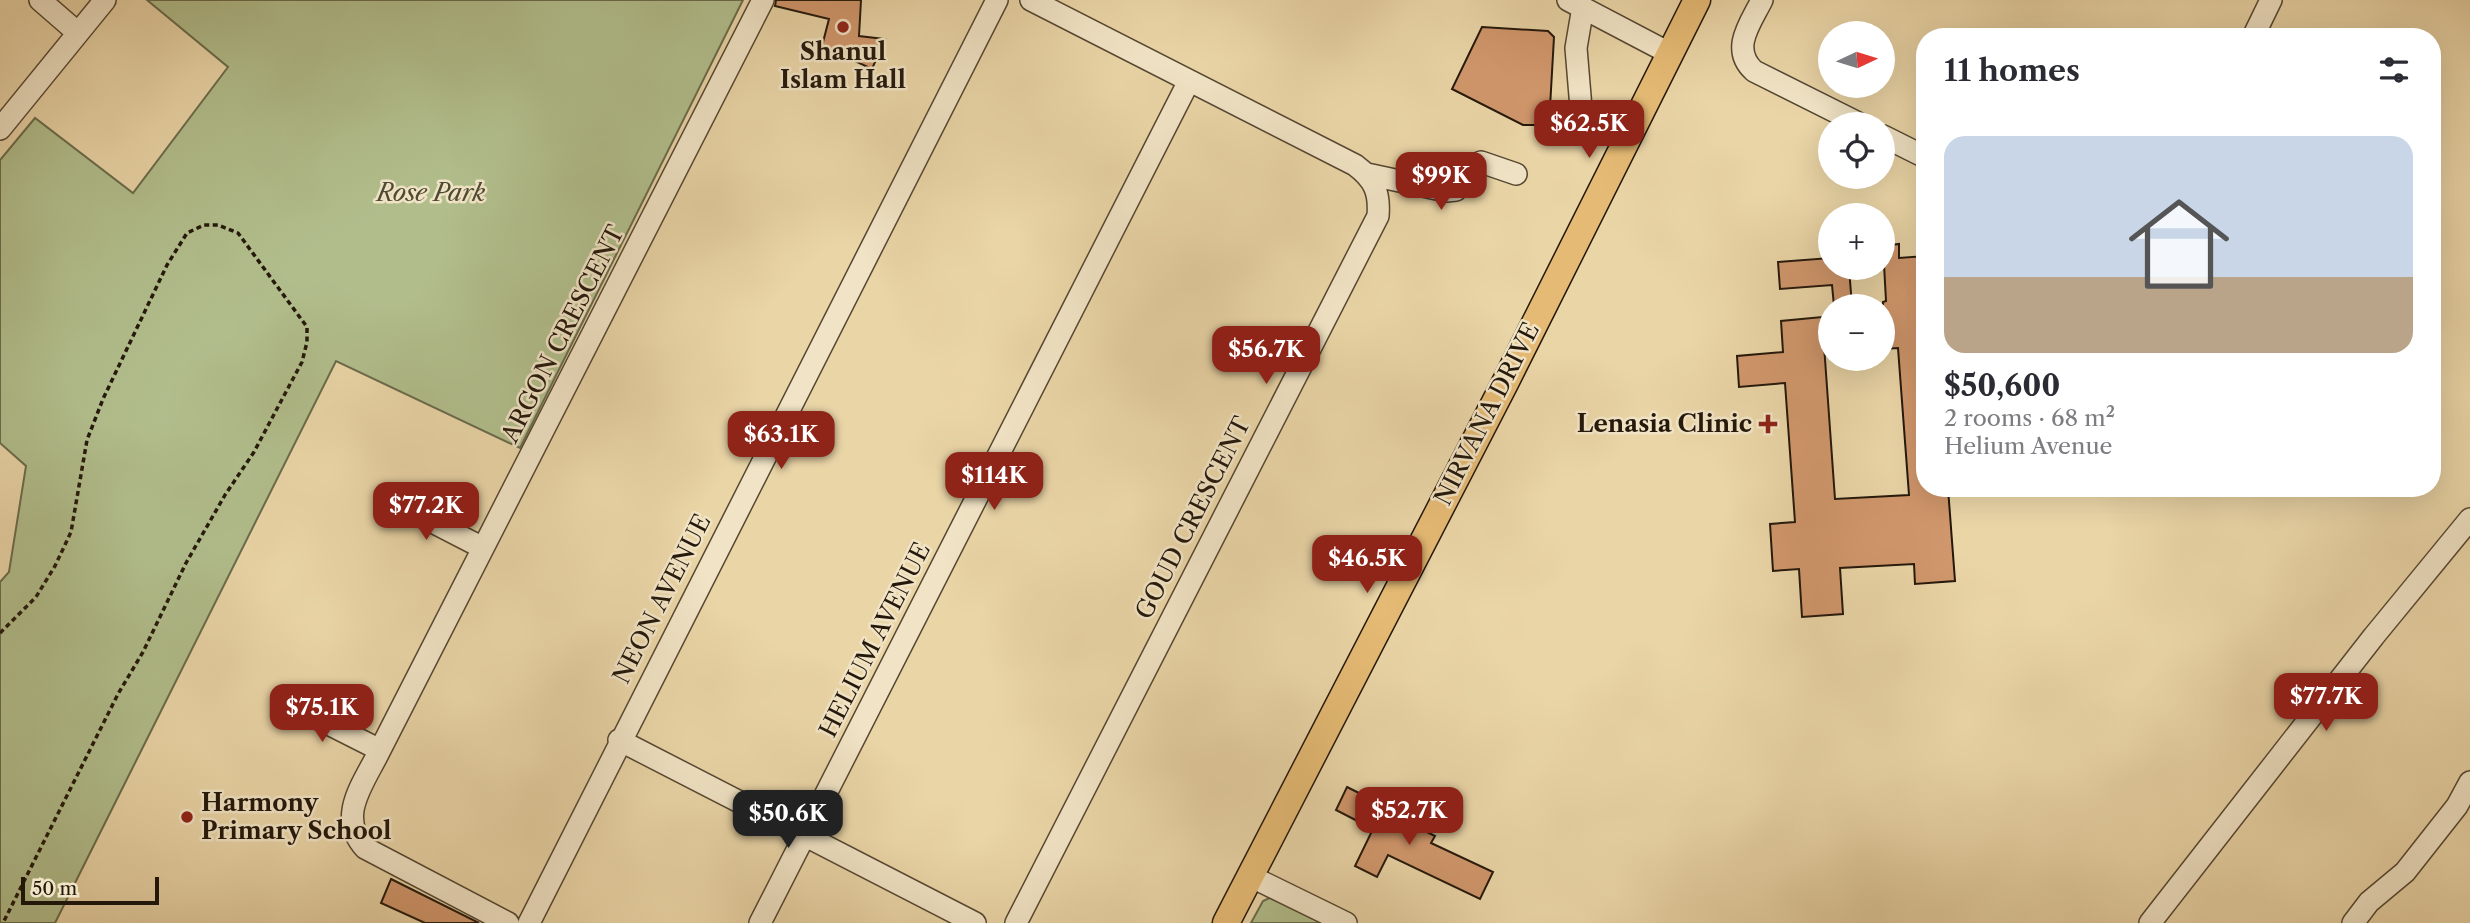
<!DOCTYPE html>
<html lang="en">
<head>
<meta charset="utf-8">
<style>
  body { margin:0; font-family:"Libre Caslon Text",serif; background:#f7f7f7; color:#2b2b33; height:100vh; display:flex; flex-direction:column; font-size:26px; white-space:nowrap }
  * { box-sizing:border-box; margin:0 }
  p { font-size:23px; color:#7c7c81 }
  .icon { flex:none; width:38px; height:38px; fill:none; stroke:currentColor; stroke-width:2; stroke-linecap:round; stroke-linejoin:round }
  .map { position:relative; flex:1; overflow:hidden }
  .sheet { position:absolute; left:1916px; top:28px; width:525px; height:469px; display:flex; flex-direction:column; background:#fff; border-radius:28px; box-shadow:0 7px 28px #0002 }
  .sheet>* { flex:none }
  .needle { width:46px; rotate:86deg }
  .tools { position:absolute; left:1818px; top:21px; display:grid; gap:14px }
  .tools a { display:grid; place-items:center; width:77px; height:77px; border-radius:50%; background:#fff; box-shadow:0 7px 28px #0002; font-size:35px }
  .scale { position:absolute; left:21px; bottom:18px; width:138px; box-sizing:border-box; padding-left:7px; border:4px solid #24180b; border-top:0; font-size:19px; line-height:24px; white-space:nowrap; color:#24180b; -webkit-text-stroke:5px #f1e4c6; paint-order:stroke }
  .price { position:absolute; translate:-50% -60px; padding:0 16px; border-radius:14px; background:#8f2418; color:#fff; font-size:23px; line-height:46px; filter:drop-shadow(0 2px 4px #0008) }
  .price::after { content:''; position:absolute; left:50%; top:42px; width:21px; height:16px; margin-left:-10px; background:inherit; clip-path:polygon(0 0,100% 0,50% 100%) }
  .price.selected { background:#222; color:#fff }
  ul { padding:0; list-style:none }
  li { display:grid; align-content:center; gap:14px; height:371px; padding:0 28px }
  li span { display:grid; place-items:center; height:217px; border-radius:21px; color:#555 }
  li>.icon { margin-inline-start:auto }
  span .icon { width:126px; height:126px; fill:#fffc; stroke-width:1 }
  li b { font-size:30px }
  h2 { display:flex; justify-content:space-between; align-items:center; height:84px; padding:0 28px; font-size:30px }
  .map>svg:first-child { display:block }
  .green { fill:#b1be8c; stroke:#6a6b4c; stroke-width:2 }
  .building { fill:#d1976c; stroke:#24180b; stroke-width:2 }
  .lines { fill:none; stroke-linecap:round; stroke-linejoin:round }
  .minor-casing { stroke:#564732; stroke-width:24 }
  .major-casing { stroke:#24180b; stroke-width:29 }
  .path { stroke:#24180b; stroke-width:3.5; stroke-dasharray:5 3.5; stroke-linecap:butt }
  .minor { stroke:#f1e4c6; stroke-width:21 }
  .major { stroke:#e5ba74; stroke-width:26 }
  .poi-dot { fill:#8f2418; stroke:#f1e4c6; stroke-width:2.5 }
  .labels { text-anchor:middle; stroke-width:5; stroke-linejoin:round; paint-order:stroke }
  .poi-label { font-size:24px; font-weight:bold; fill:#24180b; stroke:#f1e4c6 }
  .park-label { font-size:24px; font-style:italic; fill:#4e4a32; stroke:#f1e4c6 }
  .street-label { font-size:24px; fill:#24180b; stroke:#f1e4c6 }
</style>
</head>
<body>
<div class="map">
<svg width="2470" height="923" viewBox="0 0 2470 923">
  <rect width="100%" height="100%" fill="#ead5a7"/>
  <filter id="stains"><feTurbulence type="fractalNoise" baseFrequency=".00286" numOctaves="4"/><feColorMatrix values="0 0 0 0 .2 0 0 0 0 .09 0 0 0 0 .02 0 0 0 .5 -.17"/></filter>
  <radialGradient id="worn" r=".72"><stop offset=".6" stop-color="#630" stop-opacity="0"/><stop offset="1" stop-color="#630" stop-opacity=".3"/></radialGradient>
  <path class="green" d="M147,0H743L520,448L336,361L55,923H0V582L9,572L26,466L0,443V160L35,118L133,193L228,67Z
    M1274,896L1334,923H1251L1263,901Z"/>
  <path class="building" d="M776,0H861L859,36L885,39L872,69L822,46L829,19L775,6Z
    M1482,27L1548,31L1554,37L1549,125H1523L1452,89Z
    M1899,244V258L1925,256V488H1948L1955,581L1915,584L1914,564L1840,568L1843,614L1802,617L1799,569L1773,571L1770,524L1795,522L1785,383L1739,387L1737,356L1783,352L1781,321L1822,317L1835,499L1909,495L1898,348L1883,349V302L1886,301L1883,246Z
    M1830,258V268H1849L1852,306H1834L1832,285L1780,289L1778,262Z
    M1347,787L1383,805L1381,809L1435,836L1431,843L1493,872L1480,899L1388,855L1377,877L1355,866L1373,829L1336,810Z
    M391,879L479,923H425L381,903Z"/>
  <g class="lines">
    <g class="minor-casing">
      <path id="minor" d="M40,0L78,33
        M1568,0L1669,53
        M1762,0C1750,24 1730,49 1754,71L1860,124
        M1583,7L1576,48L1583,132
        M2253,37L2271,0
        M0,129L105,0
        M1883,136L1925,157
        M1367,174L1446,191L1456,190L1472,167L1481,162L1516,174
        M388,499L483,548
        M283,701L380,750
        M619,740L975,923
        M1250,876L1346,923
        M508,923L365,848C336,816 364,783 380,750L763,0
        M529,923L997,0
        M760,923L1189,81
        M1016,923L1378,216C1380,192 1374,179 1355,165L1031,0
        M2150,923L2374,636L2470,519
        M2353,923L2369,902L2405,872L2457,806L2470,782"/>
    </g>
    <g class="major-casing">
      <path id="major" d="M1226,923L1505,383L1697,0"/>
    </g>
    <path class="path" d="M0,633L36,597L55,566L71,532L87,440L103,399L167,265L187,233L204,225H218L238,233L307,327V342L302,362L279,405L254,452L225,495L186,563L143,652L118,694L3,923"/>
    <use href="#minor" class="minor"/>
    <use href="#major" class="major"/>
  </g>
  <g class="poi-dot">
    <circle cx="843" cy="27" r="7"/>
    <path d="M1764.5 413.5h7v7h7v7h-7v7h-7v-7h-7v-7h7z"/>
    <circle cx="187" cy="817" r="7"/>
  </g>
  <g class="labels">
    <g class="poi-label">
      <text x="843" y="60">Shanul<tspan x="843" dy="28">Islam Hall</tspan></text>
      <text x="1752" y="432" text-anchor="end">Lenasia Clinic</text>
      <text x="201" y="811" text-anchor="start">Harmony<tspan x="201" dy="28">Primary School</tspan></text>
    </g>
    <g class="park-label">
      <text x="431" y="201">Rose Park</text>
    </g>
    <g class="street-label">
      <text transform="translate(563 334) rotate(-63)" y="8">ARGON CRESCENT</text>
      <text transform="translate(1487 414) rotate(-63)" y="8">NIRVANA DRIVE</text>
      <text transform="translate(1193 518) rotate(-63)" y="8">GOUD CRESCENT</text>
      <text transform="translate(662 599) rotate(-63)" y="8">NEON AVENUE</text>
      <text transform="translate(875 640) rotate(-63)" y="8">HELIUM AVENUE</text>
    </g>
  </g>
  <rect width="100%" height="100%" filter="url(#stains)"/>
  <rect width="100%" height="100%" fill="url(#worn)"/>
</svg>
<div class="tools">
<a><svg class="needle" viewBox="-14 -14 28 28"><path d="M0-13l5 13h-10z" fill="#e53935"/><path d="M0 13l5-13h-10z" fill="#7c7c81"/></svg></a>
<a><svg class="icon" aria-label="locate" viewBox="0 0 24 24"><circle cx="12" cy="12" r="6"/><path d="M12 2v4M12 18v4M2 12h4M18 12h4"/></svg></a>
<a>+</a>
<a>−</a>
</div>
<div class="scale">50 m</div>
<b class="price" style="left:1589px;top:160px">$62.5K</b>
<b class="price" style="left:1441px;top:212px">$99K</b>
<b class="price" style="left:1266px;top:386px">$56.7K</b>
<b class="price" style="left:781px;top:471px">$63.1K</b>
<b class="price" style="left:994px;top:512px">$114K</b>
<b class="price" style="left:426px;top:542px">$77.2K</b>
<b class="price" style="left:1367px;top:595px">$46.5K</b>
<b class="price" style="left:2326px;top:733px">$77.7K</b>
<b class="price" style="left:322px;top:744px">$75.1K</b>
<b class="price" style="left:1409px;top:847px">$52.7K</b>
<b class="price selected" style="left:788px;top:850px">$50.6K</b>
<section class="sheet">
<h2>11 homes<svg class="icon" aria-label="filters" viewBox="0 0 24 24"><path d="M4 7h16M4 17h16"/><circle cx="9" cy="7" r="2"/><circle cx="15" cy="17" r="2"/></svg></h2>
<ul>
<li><span style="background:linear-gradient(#c9d6e8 65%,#b9a48a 0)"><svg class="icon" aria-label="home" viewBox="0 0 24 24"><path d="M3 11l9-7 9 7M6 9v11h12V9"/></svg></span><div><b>$50,600</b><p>2 rooms · 68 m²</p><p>Helium Avenue</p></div></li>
</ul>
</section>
</div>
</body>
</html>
